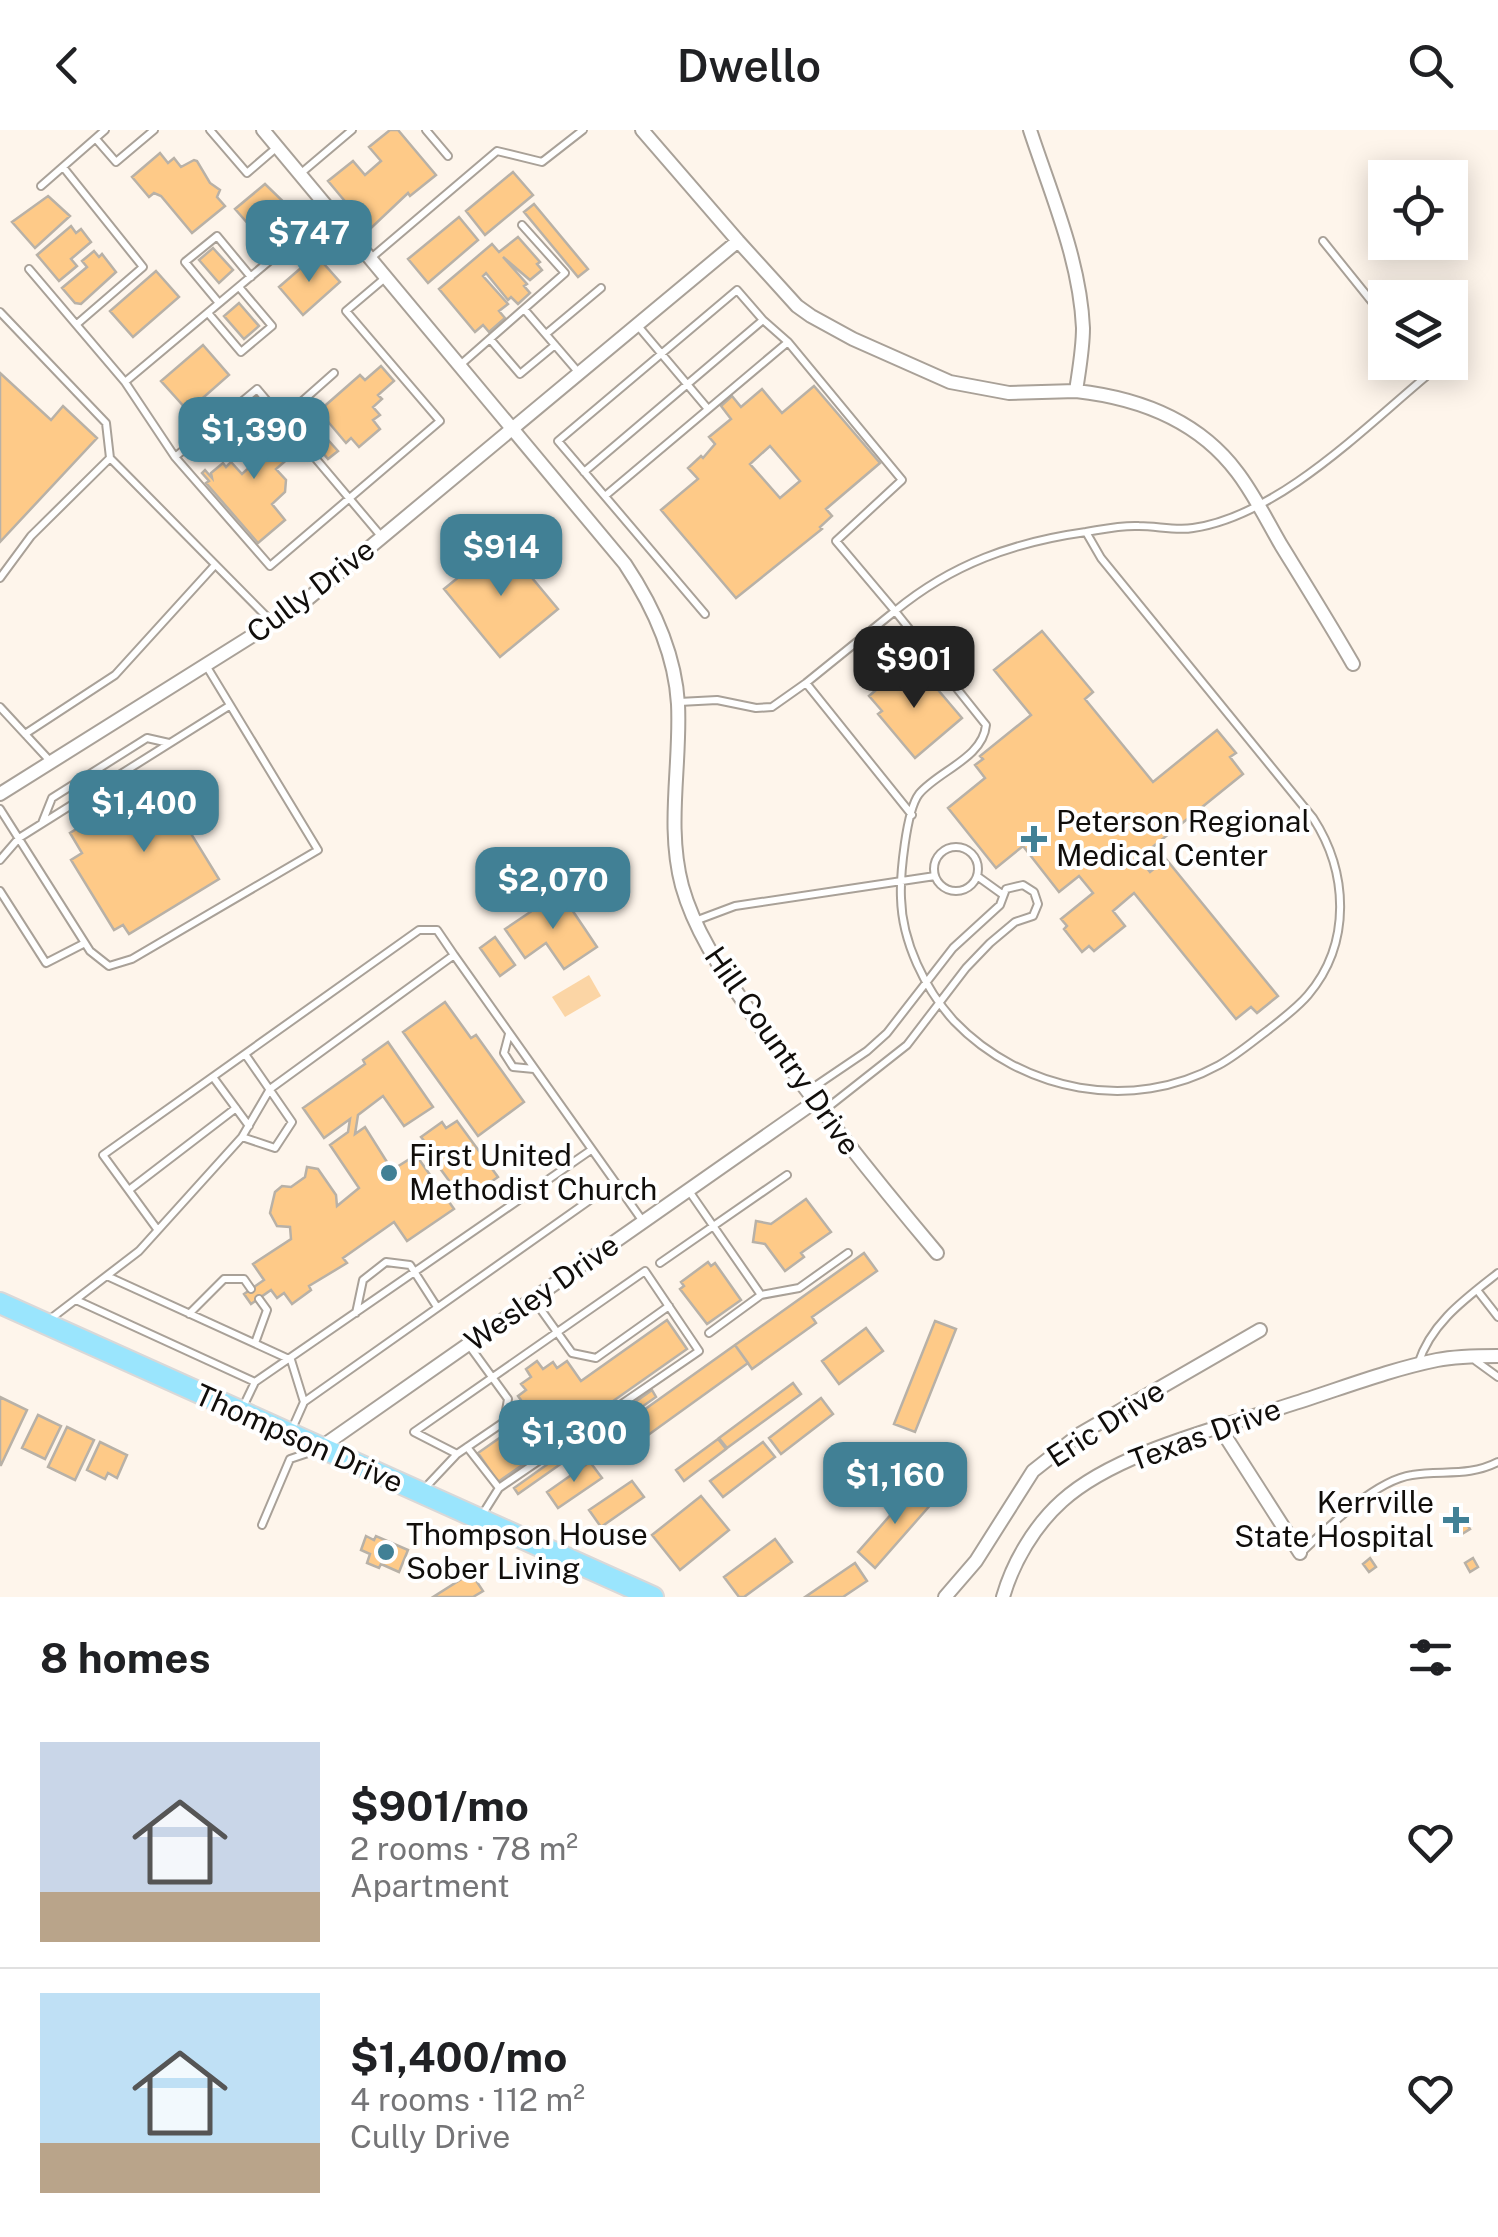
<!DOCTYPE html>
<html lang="en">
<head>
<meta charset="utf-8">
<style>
  body { margin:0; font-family:"Public Sans",sans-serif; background:#f6f6f6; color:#202124; height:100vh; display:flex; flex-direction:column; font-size:38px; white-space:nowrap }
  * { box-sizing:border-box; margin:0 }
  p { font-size:32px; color:#757577 }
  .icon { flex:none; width:55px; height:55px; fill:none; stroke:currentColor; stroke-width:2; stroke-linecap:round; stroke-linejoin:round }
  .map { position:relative; height:1467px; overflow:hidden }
  .sheet { display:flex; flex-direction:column; background:#fff; flex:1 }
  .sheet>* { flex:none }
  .tools { position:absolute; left:1368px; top:30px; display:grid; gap:20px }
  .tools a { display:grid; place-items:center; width:100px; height:100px; border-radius:0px; background:#fff; box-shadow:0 5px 25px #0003; font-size:50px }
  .price { position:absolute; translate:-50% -85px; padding:0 22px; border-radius:20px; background:#418095; color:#fff; font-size:32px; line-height:65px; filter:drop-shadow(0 2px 5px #0008) }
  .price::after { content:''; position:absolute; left:50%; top:60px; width:30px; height:22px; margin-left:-15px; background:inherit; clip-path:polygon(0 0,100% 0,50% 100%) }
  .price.selected { background:#222; color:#fff }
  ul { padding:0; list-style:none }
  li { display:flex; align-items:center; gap:30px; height:250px; padding:0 40px }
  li+li { border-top:2px solid #e0e0e0 }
  li span { display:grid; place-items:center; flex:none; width:280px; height:200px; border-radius:0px; color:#555 }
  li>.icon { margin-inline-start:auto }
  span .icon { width:120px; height:120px; fill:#fffc; stroke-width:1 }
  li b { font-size:42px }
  h2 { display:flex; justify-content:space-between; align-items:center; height:120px; padding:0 40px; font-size:42px }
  header { display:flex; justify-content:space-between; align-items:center; height:130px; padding:0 40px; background:#fff; font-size:45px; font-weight:600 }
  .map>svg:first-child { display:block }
  .green { fill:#fbd5a5 }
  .building { fill:#feca88; stroke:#b8b1a7; stroke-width:2.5; fill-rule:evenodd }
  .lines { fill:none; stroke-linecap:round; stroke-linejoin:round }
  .lane-casing { stroke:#a9a198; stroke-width:10 }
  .street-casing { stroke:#a9a198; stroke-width:16 }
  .primary-casing { stroke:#d9d8d8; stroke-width:24 }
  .lane { stroke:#fff; stroke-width:6 }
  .street { stroke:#fff; stroke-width:12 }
  .primary { stroke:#9ae5fd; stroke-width:20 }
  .poi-dot { fill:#418095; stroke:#fff; stroke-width:4 }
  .labels { text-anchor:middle; stroke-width:8; stroke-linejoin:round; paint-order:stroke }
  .street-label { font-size:30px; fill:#110e0b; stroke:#fff }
  .poi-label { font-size:30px; fill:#110e0b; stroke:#fff; text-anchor:start }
</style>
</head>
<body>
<header><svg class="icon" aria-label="back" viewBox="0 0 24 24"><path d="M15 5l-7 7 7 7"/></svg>Dwello<svg class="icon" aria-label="search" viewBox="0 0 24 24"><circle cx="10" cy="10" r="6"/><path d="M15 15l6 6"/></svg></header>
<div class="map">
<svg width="1498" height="1467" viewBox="0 0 1498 1467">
  <rect width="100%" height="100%" fill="#fef5eb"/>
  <path class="green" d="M589,845L601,866L565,887L552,867Z"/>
  <path class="building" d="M390,0H398L436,45L410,66L408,63L369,100L328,51L353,31L365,45L381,31L369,17Z
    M160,23L168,33L174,28L181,37L194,30L197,31L210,53L220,60L217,67L225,76L192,103L161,66L154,63L149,67L132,47Z
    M513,42L533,65L485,105L466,81Z
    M265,54L291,79L257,104L235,79Z
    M48,66L70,86L35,118L12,92Z
    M534,74L588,139L578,147L524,82Z
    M459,87L478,110L428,153L408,129Z
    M71,96L76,103L81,99L91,112L71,129L77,136L59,151L37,125Z
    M518,107L540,132L537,134L542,140L530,150L503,127L527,154L524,156L530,163L518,174L511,167L508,170L486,143L483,146L508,174L499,181L505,188L489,202L483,195L475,202L439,159L492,114L499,122Z
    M213,118L233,140L219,153L199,130Z
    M94,121L99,127L102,124L116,142L81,174L75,173L62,158L87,137L82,131Z
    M316,125L340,152L303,185L279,157Z
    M156,141L179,167L133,207L110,181Z
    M239,173L259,196L244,209L224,186Z
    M203,215L229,245L188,281L161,251Z
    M381,236L394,251L378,265L382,269L373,277L380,285L373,290L380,299L359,317L351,308L346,313L319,281L360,245L365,250Z
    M0,243L51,290L63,276L97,308L0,412Z
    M814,256L880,333L826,379L832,386L820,397L822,399L736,468L661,380L698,349L688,338L701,326L703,328L715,314L709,307L731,289L721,276L732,266L741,277L762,259L782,283ZM770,316L800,351L780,368L750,334Z
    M261,290L291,326L276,339L286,350L285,362L272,374L285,390L258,413L206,353L209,351L202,343L205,340L212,348L211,343L223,333L226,337L231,332L242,344L253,334L234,312Z
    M321,302L338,321L328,329L312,310Z
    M502,412L558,479L500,527L444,459Z
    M1042,501L1093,562L1085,569L1153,652L1217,600L1236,623L1230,627L1243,644L1139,728L1150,742L1166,729L1278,866L1257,883L1251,877L1236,889L1134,763L1113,781L1125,796L1094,821L1089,816L1082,822L1064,799L1067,796L1061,789L1093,763L1079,746L1059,762L1023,716L996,738L948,678L985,648L975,635L983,629L980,626L1031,585L994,540Z
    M902,538L917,555L927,547L962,588L915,628L878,584L882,581L869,566Z
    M180,642L205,682L185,694L219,749L129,804L123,795L114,800L71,730L82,723L70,703L140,660L143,665Z
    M560,762L597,817L564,839L546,813L525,828L505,799Z
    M495,807L515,835L500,846L480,818Z
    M445,872L471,908L476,905L524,972L478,1006L403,902Z
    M388,912L433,977L404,996L383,966L358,985L355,1004L365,997L392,1040L416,1025L454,1079L407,1111L394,1092L343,1128L347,1133L309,1156L311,1160L292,1174L284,1163L277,1168L271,1160L251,1174L244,1164L264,1150L253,1134L291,1109L290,1097L277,1096L270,1083L275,1062L282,1056L291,1057L305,1047L307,1037L318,1039L336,1065L337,1076L359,1058L330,1015L348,1002L350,989L324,1008L303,978L365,934L363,930Z
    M457,991L498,1047L464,1071L422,1014L425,1012L421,1007L442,992L446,998Z
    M806,1069L831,1102L801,1123L804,1127L785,1141L765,1114L753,1112L756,1091L771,1094Z
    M864,1123L877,1141L812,1187L816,1193L752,1239L735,1215Z
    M708,1132L711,1136L715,1133L741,1170L707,1194L680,1159L684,1156L681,1152Z
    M667,1190L687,1219L498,1352L478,1323L532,1285L518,1266L526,1260L521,1254L531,1247L526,1239L537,1231L543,1239L553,1232L557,1238L567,1231L581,1251Z
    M935,1191L956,1199L915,1302L894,1294Z
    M866,1198L883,1221L839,1254L822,1231Z
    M735,1215L748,1233L619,1326L606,1307Z
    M793,1253L801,1264L727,1318L719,1308Z
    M652,1260L656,1267L518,1364L514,1358Z
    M0,1267L27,1280L1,1335H0Z
    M821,1268L833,1284L781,1324L769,1308Z
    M38,1285L61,1296L45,1329L22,1318Z
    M67,1297L94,1310L75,1350L48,1337Z
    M718,1309L726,1319L684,1351L676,1340Z
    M100,1312L127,1325L117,1348L108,1343L105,1349L87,1340Z
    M763,1312L775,1327L723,1367L710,1351Z
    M590,1332L602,1348L558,1378L547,1362Z
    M632,1351L644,1367L601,1397L589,1380Z
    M915,1357L933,1372L875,1438L858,1422Z
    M701,1366L729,1400L680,1440L652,1405Z
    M1464,1390L1470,1399L1462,1404L1457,1395Z
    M366,1406L374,1410L376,1406L408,1420L399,1442L381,1434L379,1438L367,1433L370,1424L361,1420Z
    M775,1409L792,1432L744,1467H739L724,1447Z
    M1370,1428L1376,1437L1369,1442L1363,1434Z
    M1473,1428L1478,1437L1470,1442L1465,1433Z
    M855,1433L867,1451L843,1467H805Z
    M471,1443L483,1461L473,1467H433Z"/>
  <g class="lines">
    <g class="lane-casing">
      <path id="lane" d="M210,0L247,43L276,18
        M426,0L448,26
        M96,9L116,32L154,0
        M63,37L143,137L77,194
        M300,44L352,0
        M41,56L105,0
        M1323,111L1385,188
        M371,128L497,21L542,32L583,0
        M29,139L125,252L175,327L270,436L440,291L346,181L385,148
        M219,173L185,132L217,106L251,147
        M524,179L579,243
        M0,182L106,293L110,328L273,493
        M208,183L241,222L272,196L239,157
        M638,196L708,279
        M546,204L601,158
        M490,209L520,244L555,215
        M459,236L565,143L522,95
        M125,252L329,81
        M282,289L334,243
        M175,327L257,259L381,406
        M584,342L763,190
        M605,366L788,212
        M1086,402L1101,428L1313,688C1348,742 1352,813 1308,865C1297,878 1282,889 1268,900C1252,912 1237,925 1219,935C1132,983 1022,962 954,891C925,859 902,812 901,768C900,746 906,681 919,664C938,641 983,628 986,595L895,481C952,434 1014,412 1086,402Z
        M1086,402C1104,399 1121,395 1139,396C1157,396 1176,401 1193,398C1278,386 1365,297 1429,244L1420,232
        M0,448L31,406L110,328
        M806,553L912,685
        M679,572L717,570L756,578L772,577L806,553L895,481L836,411L902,350L788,212L763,190L737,160L558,311L705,484
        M0,577L50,631
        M25,604L115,545L215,435
        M0,679L90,821L109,836L132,829L318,720L207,537
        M42,693L52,668L147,608L169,613
        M934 739a22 22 0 1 1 44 0a22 22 0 1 1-44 0Z
        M0,730L19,708L229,576
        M977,746L1002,764
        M0,761L46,833L85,813
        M695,791L735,776L935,746
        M454,825L642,1090
        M509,904L504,923L513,937L534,939
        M213,947L249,996
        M808,961L867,921L887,903L953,818L1000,775L1006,759L1023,755L1034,762L1038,774L1033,786L1015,792L990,813L966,838L907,915L822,982
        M242,1007L275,1018L292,992L245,924
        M129,1060L236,978
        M689,1061L761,1165L799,1158L848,1123
        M660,1133L787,1045
        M107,1146L291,1230L304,1272
        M1477,1160L1498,1187
        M76,1170L255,1252
        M534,1170L572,1223L596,1228L669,1176
        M356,1183L363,1150L386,1132L410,1135L437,1177
        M189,1184L224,1149H244L251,1159
        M49,1190L139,1121L242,1007L270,959L454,825L437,800H419L103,1025L157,1099
        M709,1203L761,1165
        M255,1213L267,1180L259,1169
        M1476,1231L1498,1247
        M1418,1234C1431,1193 1465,1169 1498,1143
        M242,1279L255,1252L591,1020
        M292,1299L304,1272L614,1053
        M467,1317L499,1358
        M457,1324L414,1302L645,1141L699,1221L499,1358L482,1385
        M424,1359L457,1324L504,1292L508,1269L468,1214
        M262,1395L290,1329L314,1321
        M1302,1422C1328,1397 1376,1350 1412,1345C1442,1340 1469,1347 1498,1332"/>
    </g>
    <g class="street-casing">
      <path id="street" d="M263,0L625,434C653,476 675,522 678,574C681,635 666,696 682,756C696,806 726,846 755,889C812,971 873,1047 937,1123
        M642,0L738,111L797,176L811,186L853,209L950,252L1009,263L1076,261C1079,240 1083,219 1083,198C1080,130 1051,64 1030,0
        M1076,261C1139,268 1198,290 1237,342C1254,364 1267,391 1281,415C1305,454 1330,494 1353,534
        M0,664L298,477L738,111
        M1220,1298L1300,1423
        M320,1318L813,973
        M945,1467L976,1431L1033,1341L1080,1304L1260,1200
        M1003,1467C1013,1432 1035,1395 1062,1371C1116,1322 1223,1297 1292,1274C1340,1259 1388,1240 1437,1230C1457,1226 1478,1226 1498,1226"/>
    </g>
    <g class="primary-casing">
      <path id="primary" d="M0,1173L653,1467"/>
    </g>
    <use href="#lane" class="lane"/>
    <use href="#street" class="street"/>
    <use href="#primary" class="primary"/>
  </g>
  <g class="poi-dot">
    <path d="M1029 694h10v10h10v10h-10v10h-10v-10h-10v-10h10z"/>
    <circle cx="389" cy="1043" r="10"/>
    <path d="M1451 1375h10v10h10v10h-10v10h-10v-10h-10v-10h10z"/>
    <circle cx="386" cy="1422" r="10"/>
  </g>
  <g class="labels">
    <g class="street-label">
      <text transform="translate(311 461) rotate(-37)" y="10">Cully Drive</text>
      <text transform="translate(782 921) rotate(55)" y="10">Hill Country Drive</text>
      <text transform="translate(542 1163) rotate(-35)" y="10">Wesley Drive</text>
      <text transform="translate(1106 1294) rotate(-33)" y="10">Eric Drive</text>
      <text transform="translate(1205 1305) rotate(-20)" y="10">Texas Drive</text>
      <text transform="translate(299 1309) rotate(24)" y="10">Thompson Drive</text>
    </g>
    <g class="poi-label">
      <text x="1056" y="702">Peterson Regional<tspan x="1056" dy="34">Medical Center</tspan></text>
      <text x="409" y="1036">First United<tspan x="409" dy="34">Methodist Church</tspan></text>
      <text x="1434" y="1383" text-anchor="end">Kerrville<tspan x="1434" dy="34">State Hospital</tspan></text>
      <text x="406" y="1415">Thompson House<tspan x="406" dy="34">Sober Living</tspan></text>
    </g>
  </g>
</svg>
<div class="tools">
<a><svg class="icon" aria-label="locate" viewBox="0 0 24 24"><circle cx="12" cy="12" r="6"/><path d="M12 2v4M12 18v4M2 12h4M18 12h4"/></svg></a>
<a><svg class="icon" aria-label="layers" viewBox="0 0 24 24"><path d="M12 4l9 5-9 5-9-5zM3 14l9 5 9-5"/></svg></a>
</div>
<b class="price" style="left:309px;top:155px">$747</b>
<b class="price" style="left:254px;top:352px">$1,390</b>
<b class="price" style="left:501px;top:469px">$914</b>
<b class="price selected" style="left:914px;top:581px">$901</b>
<b class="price" style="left:144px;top:725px">$1,400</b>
<b class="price" style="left:553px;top:802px">$2,070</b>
<b class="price" style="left:574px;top:1355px">$1,300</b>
<b class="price" style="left:895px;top:1397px">$1,160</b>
</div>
<section class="sheet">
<h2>8 homes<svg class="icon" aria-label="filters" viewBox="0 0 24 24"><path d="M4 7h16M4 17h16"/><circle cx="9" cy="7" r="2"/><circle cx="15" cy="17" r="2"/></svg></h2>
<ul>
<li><span style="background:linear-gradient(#c9d6e8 75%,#b9a48a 0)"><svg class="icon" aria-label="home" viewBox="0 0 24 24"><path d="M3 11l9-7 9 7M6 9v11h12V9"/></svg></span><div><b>$901/mo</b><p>2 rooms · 78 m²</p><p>Apartment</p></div><svg class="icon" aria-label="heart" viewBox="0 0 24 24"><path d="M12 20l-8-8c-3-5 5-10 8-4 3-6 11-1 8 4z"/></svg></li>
<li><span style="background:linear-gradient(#bfe0f5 75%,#b9a48a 0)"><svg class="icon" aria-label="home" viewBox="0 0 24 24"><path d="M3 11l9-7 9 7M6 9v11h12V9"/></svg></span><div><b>$1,400/mo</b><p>4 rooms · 112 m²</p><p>Cully Drive</p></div><svg class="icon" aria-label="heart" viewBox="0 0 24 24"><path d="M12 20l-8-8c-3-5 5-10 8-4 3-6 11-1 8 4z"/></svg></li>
</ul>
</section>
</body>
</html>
